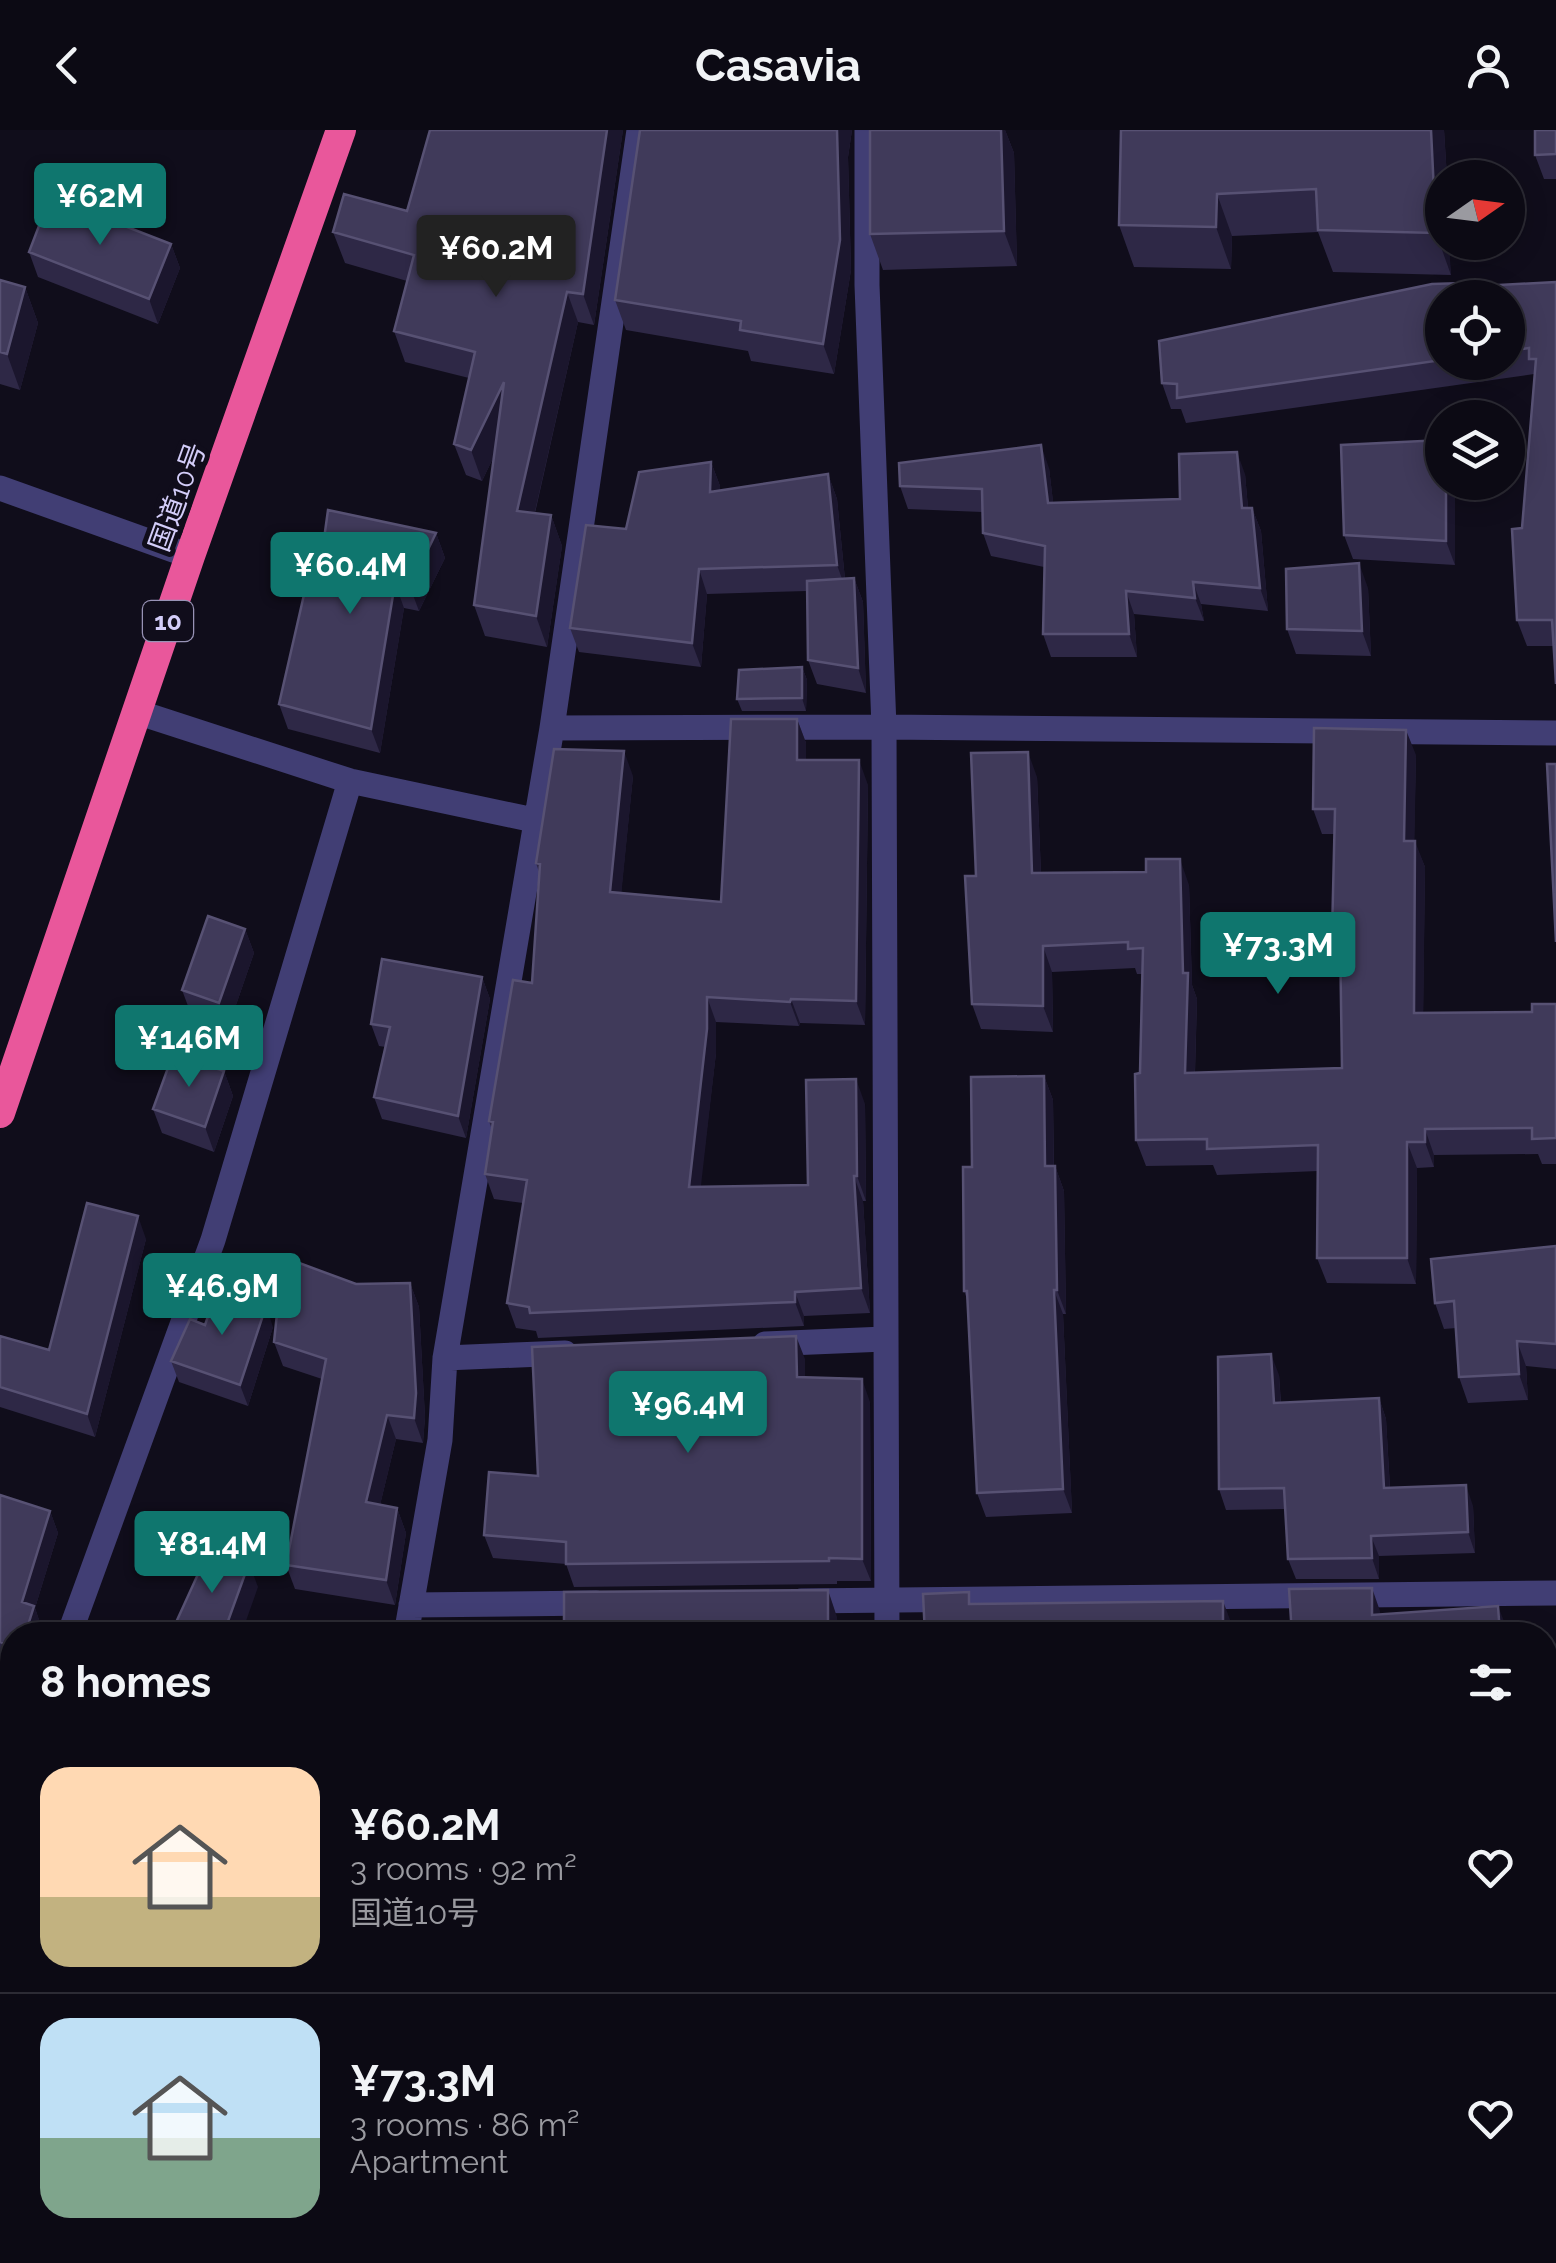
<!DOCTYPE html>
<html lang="en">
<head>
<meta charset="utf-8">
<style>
  body { margin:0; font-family:Raleway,"Noto Sans JP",sans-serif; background:#15131d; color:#f1f3f6; height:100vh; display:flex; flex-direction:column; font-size:38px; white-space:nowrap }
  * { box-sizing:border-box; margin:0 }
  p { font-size:32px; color:#9a9aa0 }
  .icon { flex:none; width:55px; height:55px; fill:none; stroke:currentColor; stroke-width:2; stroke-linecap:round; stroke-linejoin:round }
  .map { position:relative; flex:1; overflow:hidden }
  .side { position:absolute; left:0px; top:1492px; width:1558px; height:642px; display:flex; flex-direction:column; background:#0c0a14; border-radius:40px 40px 0 0; box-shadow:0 5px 25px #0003,0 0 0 2px #2c2b34 }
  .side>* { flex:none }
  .needle { width:65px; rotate:76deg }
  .buttons { position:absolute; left:1425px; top:30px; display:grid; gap:20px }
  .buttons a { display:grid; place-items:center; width:100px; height:100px; border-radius:50%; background:#0c0a14; box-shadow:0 5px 25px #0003,0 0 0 2px #2c2b34; font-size:50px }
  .price { position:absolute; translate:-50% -85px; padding:0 22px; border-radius:10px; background:#0f766e; color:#fff; font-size:32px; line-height:65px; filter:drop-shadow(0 2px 5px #0008) }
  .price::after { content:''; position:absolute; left:50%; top:60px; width:30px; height:22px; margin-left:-15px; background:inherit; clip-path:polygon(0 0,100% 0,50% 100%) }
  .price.selected { background:#222; color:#fff }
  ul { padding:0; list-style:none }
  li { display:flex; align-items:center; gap:30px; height:250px; padding:0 40px }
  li+li { border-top:2px solid #2c2b34 }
  li span { display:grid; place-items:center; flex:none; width:280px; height:200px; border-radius:30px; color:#555 }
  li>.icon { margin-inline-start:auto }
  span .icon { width:120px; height:120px; fill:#fffc; stroke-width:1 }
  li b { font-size:42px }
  h2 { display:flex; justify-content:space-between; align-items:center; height:120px; padding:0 40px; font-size:42px }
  header { display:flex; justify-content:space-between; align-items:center; height:130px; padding:0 40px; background:#0c0a14; font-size:45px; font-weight:700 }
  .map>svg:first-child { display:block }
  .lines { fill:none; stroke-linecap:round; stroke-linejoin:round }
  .street { stroke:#413e74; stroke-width:25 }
  .highway { stroke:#e9579b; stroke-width:30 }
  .wall { fill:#2e2846; fill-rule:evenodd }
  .shaded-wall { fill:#1b162d }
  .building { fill:#403a5a; stroke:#575173; stroke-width:2.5 }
  .labels { text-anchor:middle; stroke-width:10; stroke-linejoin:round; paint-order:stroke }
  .shield { fill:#100d1b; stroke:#9893b6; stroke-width:2.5 }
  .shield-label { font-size:25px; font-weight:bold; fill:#d3cdf9 }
  .street-label { font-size:28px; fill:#d3cdf9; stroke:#100d1b }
</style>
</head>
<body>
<header><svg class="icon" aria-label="back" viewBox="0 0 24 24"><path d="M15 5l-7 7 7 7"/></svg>Casavia<svg class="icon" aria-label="person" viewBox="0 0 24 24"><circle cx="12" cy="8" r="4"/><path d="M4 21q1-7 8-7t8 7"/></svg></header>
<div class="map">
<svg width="1556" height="2133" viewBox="0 0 1556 2133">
  <rect width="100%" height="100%" fill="#100d1b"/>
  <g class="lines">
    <path class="street" d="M867,0V155L884,597L887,1505
      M0,358L190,426
      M137,582L350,651L534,690
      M552,598L884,597L1556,603
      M765,1214L885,1209
      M445,1228L565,1223
      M801,1471L1556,1463
      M411,1475L596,1473
      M69,1505L213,1110L350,651
      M406,1505L440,1310L445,1228L552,598L639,0
      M0,1728L12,1689
      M905,2122V2133
      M300,2133L302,2122"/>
    <path class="highway" d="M0,983L190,426L341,0"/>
  </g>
  <path class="wall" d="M623,0L594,195L578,192L535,383L551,385L562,416L547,517L485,506L474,475L494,326L482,351L466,345L454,314L469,248L405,232L394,201L407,151L345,133L333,102L407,81Z
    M640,0H852L848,27L851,140L834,244L751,231L748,221L626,200L615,170Z
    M870,0H1005L1014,23L1017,136L883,140L870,104Z
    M1121,0H1444L1447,48H1442L1451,145L1333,142L1318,102L1232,106L1231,139L1134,137L1119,95Z
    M1556,0V49H1544L1535,25Z
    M171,114L180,138L158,194L38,147L29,122Z
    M0,150L25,157L38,193L20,260L0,254Z
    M1556,152L1554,516H1527L1517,490L1522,398L1534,244L1186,293L1181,279H1171L1162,253L1464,157ZM1442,168H1508V232H1442Z
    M711,332L720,356V360L828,344L837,369L845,449L854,448L863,472L866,563L817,554L808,530L807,461L707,464L701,537L579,522L570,498L626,399Z
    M1049,338L1053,372L1180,369L1245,344L1248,378H1252L1261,401L1268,481L1201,474L1204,491L1134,484L1137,527H1051L1043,504L1044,437L991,426L983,403L982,382L908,379L900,356Z
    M1442,352H1455V435L1353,429L1344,405Z
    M436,403L445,428L419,481L404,478L380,623L288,599L279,574L317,460Z
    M1368,458L1371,526L1296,524L1287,499Z
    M802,537L807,550L806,581H742L737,569Z
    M797,589L806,613V630L868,655L865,895L800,893L799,896L716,892V923L700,1057L808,1055L865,974L866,1071H863L870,1183L804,1186V1196L538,1208L536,1201L516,1198L507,1173L523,1073L494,1069L485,1044L492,1000L489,991L532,853L539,742L536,733L633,646L621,763L721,772Z
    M1416,625L1414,711L1425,737L1423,883L1532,882L1556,874V1034H1542L1538,1024L1434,1025V1037L1417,1038L1416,1154L1327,1153L1317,1128L1318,1041L1217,1045L1213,1035L1146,1036L1136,1010L1143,844H1137L1135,838L1052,842L1053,902L981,899L972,874L976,746L1037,647L1041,743L1189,755L1192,855L1197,869L1195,943L1342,938L1340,826L1332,805L1335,704H1322L1313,679Z
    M245,799L254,823L228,898L191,884L182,860Z
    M482,847L490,869L466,1008L382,989L374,967L386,917L379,916L371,894Z
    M224,941L233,966L214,1022L162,1003L153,979Z
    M1044,946L1053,970L1054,1036H1055L1064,1061L1066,1184H1063L1072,1383L986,1387L977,1363L967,1169L964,1161L972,1037Z
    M146,1109L95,1307L0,1277V1206L49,1220Z
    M1556,1116V1239L1526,1236L1528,1270L1468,1273L1459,1247L1456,1198L1444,1199L1435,1173Z
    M410,1153L419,1177L425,1287L423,1313L396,1309L380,1375L397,1378L406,1403L395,1475L295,1459L286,1435L322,1249L283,1236L274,1212L356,1154Z
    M205,1195L273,1197L248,1276L179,1252L171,1231Z
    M805,1229V1247L870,1272L871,1451H837V1454L574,1457L566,1434L493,1428L484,1405L538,1346Z
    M1279,1245L1281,1273L1379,1268L1386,1289L1390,1358L1473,1376L1475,1423L1379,1426V1449H1296L1288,1429L1285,1379L1226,1380L1219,1359Z
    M0,1365L50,1381L58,1403L35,1478L42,1499L12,1505V1536L4,1533L0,1534Z
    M0,1546L8,1610L0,1608Z
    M1556,1781V1892L1545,1893V1782Z
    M12,1821V1889L4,1887L0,1875V1855Z
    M187,2122H286L283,2133H189Z"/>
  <path class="shaded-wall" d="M607,0H623L594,195L583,164Z
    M837,0H852L848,27L851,140L834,244L823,214Z
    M1001,0H1005L1014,23L1017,136L1004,101Z
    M1431,0H1444L1447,48H1442V112H1449L1451,145L1436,103Z
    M1217,64L1232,106L1231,139L1216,97Z
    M171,114L180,138L158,194L149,169Z
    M25,157L38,193L20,260L7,224Z
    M567,162L578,192L528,412L517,381Z
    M504,252L515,282L482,351L471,320Z
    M1041,315L1049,338L1056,396L1048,373Z
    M1237,322L1245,344L1250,401L1242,378Z
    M711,332L720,356L719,386L710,362Z
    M828,344L837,369L846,460L837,435Z
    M1446,352H1455V435L1446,411Z
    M1252,378L1261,401L1268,481L1260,458Z
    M551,385L562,416L547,517L536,486Z
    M436,403L445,428L419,481L410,457Z
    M1359,433L1368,458L1371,526L1362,501Z
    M699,439L707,464L701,537L692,513Z
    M854,448L863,472L866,563L858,538Z
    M1193,452L1201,474L1204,491L1195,468Z
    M395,453L404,478L380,623L371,599Z
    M1126,461L1134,484L1137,527L1129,504Z
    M802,537L807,550L806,581L802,568Z
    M797,589L806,613V654L797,630Z
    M1406,600L1416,625L1414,736L1404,711Z
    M624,621L633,646L619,787L610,762Z
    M1028,622L1037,647L1042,769L1032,743Z
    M859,630L868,655L865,895L856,871Z
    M1415,711L1425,737L1423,909L1414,883Z
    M1180,729L1189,755L1192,855L1197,869L1194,969L1185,943Z
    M245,799L254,823L228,898L219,873Z
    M1043,816L1052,842L1053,902L1043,876Z
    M482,847L490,869L466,1008L458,986Z
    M707,867L716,892V923L698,1082L689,1057Z
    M791,869L800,893L799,896L790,872Z
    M224,941L233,966L214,1022L205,997Z
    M1044,946L1053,970L1054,1061L1045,1036Z
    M856,949L865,974L866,1071L857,1046Z
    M1425,999L1434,1025V1037L1425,1012Z
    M1407,1012L1417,1038L1416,1154L1407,1128Z
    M1055,1036L1064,1061L1066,1184L1057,1160Z
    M854,1046L863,1071L870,1183L861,1158Z
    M138,1086L146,1109L95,1307L87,1284Z
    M410,1153L419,1177L425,1287L423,1313L414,1288Z
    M1054,1160L1063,1184L1072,1383L1063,1359Z
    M795,1162L804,1186V1196L795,1172Z
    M266,1176L273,1197L248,1276L240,1255Z
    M796,1206L805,1229V1270L797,1247Z
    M1517,1211L1526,1236L1528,1270L1519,1244Z
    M1271,1224L1279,1245L1282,1294L1274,1273Z
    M862,1249L870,1272L871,1451L862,1429Z
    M1379,1268L1386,1289L1391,1379L1384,1358Z
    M387,1285L396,1309L375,1396L366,1372Z
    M1466,1355L1473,1376L1475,1423L1468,1402Z
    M397,1378L406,1403L395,1475L386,1450Z
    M50,1381L58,1403L35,1478L42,1499L40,1505H25L22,1472Z
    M1371,1406L1379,1426V1449L1372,1428Z
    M249,1433L258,1457L241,1505H223Z
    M1372,1458L1380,1481L1381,1505L1372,1485Z
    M828,1460L837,1487L838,1505H828Z
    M1223,1471L1232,1495V1505H1223Z
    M1498,1476L1507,1499V1505H1500Z
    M12,1546V1595L8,1610L0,1586Z
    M71,2122H89L85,2133H67Z
    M269,2122H286L283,2133H266Z
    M418,2122H425V2133H419Z
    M621,2122H626L628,2133H622Z
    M883,2122H891L890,2133H884Z
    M1453,2122H1457L1461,2133H1454Z"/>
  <path class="building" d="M430,0H607L583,164L567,162L517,381L551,385L536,486L474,475L504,252L471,320L454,314L475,222L394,201L414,125L333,102L344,64L407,81Z
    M640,0H837L840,110L823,214L740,200L741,191L615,170Z
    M870,0H1001L1004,101L870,104Z
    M1121,0H1431L1436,103L1318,100L1316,59L1217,64L1216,97L1119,95Z
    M1535,0H1556V24L1535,25Z
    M50,67L171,114L149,169L29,122Z
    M0,150L25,157L7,224L0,222Z
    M1556,152V554L1552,490H1517L1512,399L1522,398L1536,229H1529V218L1508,221V168H1442V230L1177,268V254L1162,253L1159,211L1432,154L1463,153V157Z
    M1442,310V352H1446V411L1344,405L1341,315Z
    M1041,315L1048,373L1180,369L1179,324L1237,322L1242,378H1252L1260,458L1193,452L1195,468L1126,461L1129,504H1043L1045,416L983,403L982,359L900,356L899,333Z
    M711,332L710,362L828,344L837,435L699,439L692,513L570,498L586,395L626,399L639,342Z
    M328,380L436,403L410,457L395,453L371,599L279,574L306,456L317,460Z
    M1359,433L1362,501L1287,499L1286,439Z
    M854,448L858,538L808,530L807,451Z
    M802,537V568L737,569L739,540Z
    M731,589H797V630H859L856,871L791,869L790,872L707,867V899L689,1057L808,1055L806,950L856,949L857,1046H854L861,1158L795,1162V1172L530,1183L529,1177L507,1173L527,1050L485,1044L493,992L489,991L513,850L532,853L540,734L536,733L554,619L624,621L610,762L721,772Z
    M1314,598L1406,600L1404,711H1415L1414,883L1532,882V874H1556V1008L1532,1009V998L1425,999V1012H1407V1128H1317L1318,1015L1207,1019V1009L1136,1010L1135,944L1140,943L1143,818L1128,819V812L1043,816V876L972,874L965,746H976L971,623L1028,622L1032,743L1146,742V729H1180L1183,843H1188L1185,943L1342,938L1340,805H1332L1335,679H1313Z
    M1547,634H1556V812Z
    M208,786L245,799L219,873L182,860Z
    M382,829L482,847L458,986L374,967L390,897L371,894Z
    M173,924L224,941L205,997L153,979Z
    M1044,946L1045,1036H1055L1057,1160H1054L1063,1359L977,1363L967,1161H964L963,1037H972L971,947Z
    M87,1073L138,1086L87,1284L0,1257V1206L49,1220Z
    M1556,1116V1214L1517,1211L1519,1244L1459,1247L1454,1171L1435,1173L1431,1129Z
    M283,1127L356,1154L410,1153L416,1263L414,1288L387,1285L366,1372L397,1378L386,1450L286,1435L326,1229L274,1212Z
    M217,1160L266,1176L240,1255L171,1231L190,1189L205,1195Z
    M796,1206L797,1247L862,1249V1429L829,1428V1431L566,1434V1412L484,1405L489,1342L538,1346L532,1217Z
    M1271,1224L1274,1273L1379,1268L1384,1358L1466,1355L1468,1402L1371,1406L1372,1428L1288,1429L1284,1358L1219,1359L1218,1227Z
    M0,1365L50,1381L22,1472L34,1476L25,1505H12V1518L10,1516L0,1512Z
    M209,1420L249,1433L223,1505H190L173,1499Z
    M1372,1458V1485L1498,1476L1500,1505H1292L1289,1459Z
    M828,1460V1505H564V1462Z
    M969,1462V1474L1223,1471V1505H925L923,1464Z
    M12,1544V1546L0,1586V1546Z
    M1556,1781V1868H1545V1782Z
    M12,1821V1869L0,1866V1855Z
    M1551,1994H1556V2133H1357V2122H1453L1454,2132L1527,2122H1545V2120H1549Z
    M0,2058L12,2062V2122H71L67,2133H0Z
    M187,2122H269L266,2133H212L186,2125Z
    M375,2122H418L419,2133H375Z
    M558,2122H621L622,2133H559Z
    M700,2122H883L884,2133H700Z"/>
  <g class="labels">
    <rect class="shield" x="143" y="471" width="50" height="40" rx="8"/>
    <g class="shield-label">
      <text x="168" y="500">10</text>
    </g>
    <g class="street-label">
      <text transform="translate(177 367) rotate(-70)" y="10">国道10号</text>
    </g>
  </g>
</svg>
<div class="buttons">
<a><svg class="needle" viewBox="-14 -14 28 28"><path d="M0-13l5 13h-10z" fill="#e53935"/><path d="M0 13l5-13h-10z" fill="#9a9aa0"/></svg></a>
<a><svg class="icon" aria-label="locate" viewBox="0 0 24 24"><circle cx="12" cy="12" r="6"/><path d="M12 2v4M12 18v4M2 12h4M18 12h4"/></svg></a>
<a><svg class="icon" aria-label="layers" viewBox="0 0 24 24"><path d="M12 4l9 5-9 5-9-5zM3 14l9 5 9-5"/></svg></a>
</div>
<b class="price" style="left:100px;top:118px">¥62M</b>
<b class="price selected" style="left:496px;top:170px">¥60.2M</b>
<b class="price" style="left:350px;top:487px">¥60.4M</b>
<b class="price" style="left:1278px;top:867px">¥73.3M</b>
<b class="price" style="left:189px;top:960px">¥146M</b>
<b class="price" style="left:222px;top:1208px">¥46.9M</b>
<b class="price" style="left:688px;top:1326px">¥96.4M</b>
<b class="price" style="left:212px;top:1466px">¥81.4M</b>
<section class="side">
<h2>8 homes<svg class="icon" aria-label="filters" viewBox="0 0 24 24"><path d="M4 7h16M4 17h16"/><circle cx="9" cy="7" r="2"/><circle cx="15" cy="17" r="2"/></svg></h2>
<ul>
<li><span style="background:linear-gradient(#ffd9b3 65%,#c2b280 0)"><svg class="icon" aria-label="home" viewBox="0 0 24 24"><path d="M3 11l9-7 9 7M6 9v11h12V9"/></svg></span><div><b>¥60.2M</b><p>3 rooms · 92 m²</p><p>国道10号</p></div><svg class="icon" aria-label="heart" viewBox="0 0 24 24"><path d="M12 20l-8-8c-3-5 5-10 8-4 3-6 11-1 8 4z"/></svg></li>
<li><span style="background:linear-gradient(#bfe0f5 60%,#7fa58c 0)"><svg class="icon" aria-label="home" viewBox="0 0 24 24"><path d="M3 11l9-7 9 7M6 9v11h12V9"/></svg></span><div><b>¥73.3M</b><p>3 rooms · 86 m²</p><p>Apartment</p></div><svg class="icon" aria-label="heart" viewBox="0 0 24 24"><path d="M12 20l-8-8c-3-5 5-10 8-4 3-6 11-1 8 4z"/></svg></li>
</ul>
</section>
</div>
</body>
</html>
